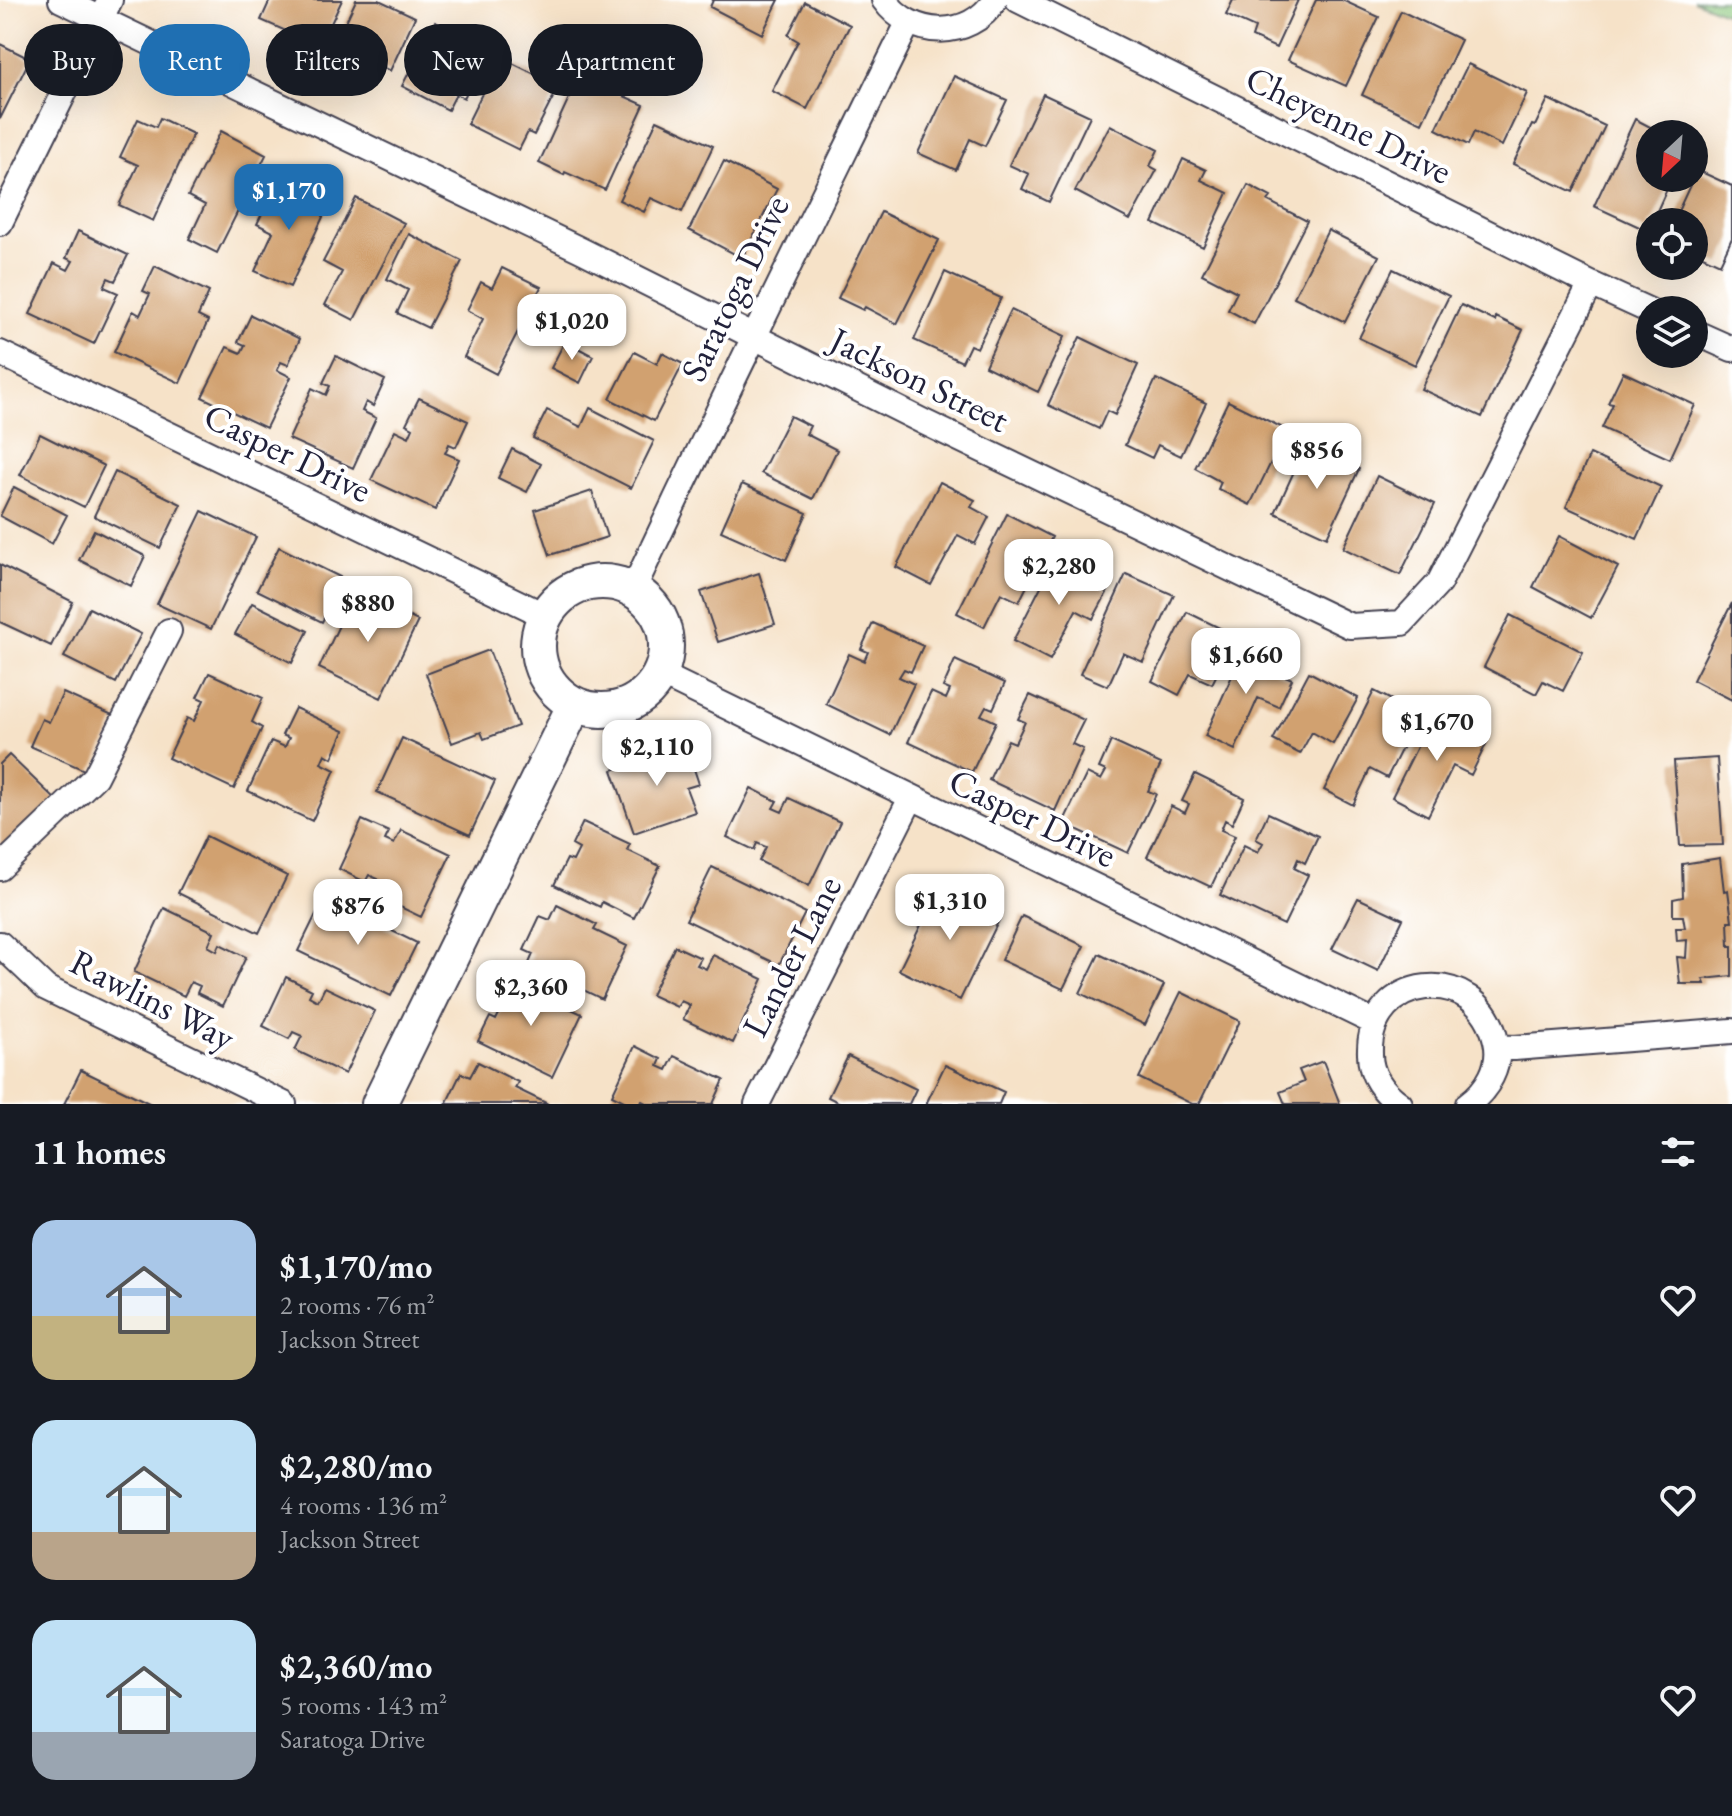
<!DOCTYPE html>
<html lang="en">
<head>
<meta charset="utf-8">
<style>
  body { margin:0; font-family:"EB Garamond",serif; background:#20242c; color:#f1f3f6; height:100vh; display:flex; flex-direction:column; font-size:30px; white-space:nowrap }
  * { box-sizing:border-box; margin:0 }
  p { font-size:26px; color:#9ea1a6 }
  .icon { flex:none; width:44px; height:44px; fill:none; stroke:currentColor; stroke-width:2; stroke-linecap:round; stroke-linejoin:round }
  .map { position:relative; height:1104px; overflow:hidden }
  .details { display:flex; flex-direction:column; background:#171b24; flex:1 }
  .details>* { flex:none }
  .banner { position:absolute; left:24px; top:24px; width:800px; height:72px; display:flex; gap:16px }
  .needle { width:52px; rotate:206deg }
  .tools { position:absolute; left:1636px; top:120px; display:grid; gap:16px }
  .tools a { display:grid; place-items:center; width:72px; height:72px; border-radius:50%; background:#171b24; box-shadow:0 8px 32px #0002; font-size:40px }
  .price { position:absolute; translate:-50% -68px; padding:0 18px; border-radius:16px; background:#fff; color:#222; font-size:26px; line-height:52px; filter:drop-shadow(0 2px 4px #0008) }
  .price::after { content:''; position:absolute; left:50%; top:48px; width:24px; height:18px; margin-left:-12px; background:inherit; clip-path:polygon(0 0,100% 0,50% 100%) }
  .price.current { background:#1f6fb2; color:#fff }
  ul { padding:0; list-style:none }
  li { display:flex; align-items:center; gap:24px; height:200px; padding:0 32px }
  li span { display:grid; place-items:center; flex:none; width:224px; height:160px; border-radius:24px; color:#555 }
  li>.icon { margin-inline-start:auto }
  span .icon { width:96px; height:96px; fill:#fffc; stroke-width:1 }
  li b { font-size:34px }
  h2 { display:flex; justify-content:space-between; align-items:center; height:96px; padding:0 32px; font-size:34px }
  .chip { padding:0 28px; border-radius:36px; background:#171b24; box-shadow:0 8px 32px #0002; font-size:28px; line-height:72px }
  .chip.current { background:#1f6fb2; color:#fff }
  .map>svg:first-child { display:block }
  .green { fill:#8bc67b; stroke:#56745b; stroke-width:2 }
  .building { fill:#d1a16f }
  .lines { fill:none; stroke-linecap:round; stroke-linejoin:round }
  .street-casing { stroke:#423f50; stroke-width:28 }
  .secondary-casing { stroke:#423f50; stroke-width:38 }
  .street { stroke:#fff; stroke-width:24 }
  .secondary { stroke:#fff; stroke-width:34 }
  .labels { text-anchor:middle; stroke-width:8; stroke-linejoin:round; paint-order:stroke }
  .street-label { font-size:36px; fill:#22223b; stroke:#fff }
</style>
</head>
<body>
<div class="map">
<svg width="1732" height="1104" viewBox="0 0 1732 1104">
  <rect width="100%" height="100%" fill="#fff"/>
  <filter id="ink" filterUnits="userSpaceOnUse"><feTurbulence type="fractalNoise" baseFrequency=".0125" numOctaves="2"/><feDisplacementMap in="SourceGraphic" scale="16" xChannelSelector="R" yChannelSelector="G"/><feConvolveMatrix kernelMatrix="1 2 1 2 8 2 1 2 1" color-interpolation-filters="sRGB"/></filter>
  <filter id="wash" filterUnits="userSpaceOnUse"><feTurbulence type="fractalNoise" baseFrequency=".006" numOctaves="4" result="noise"/><feDisplacementMap in="SourceGraphic" scale="32" xChannelSelector="R" yChannelSelector="G"/><feGaussianBlur stdDeviation="1.8" result="paint"/><feColorMatrix in="noise" values="0 0 0 0 0 0 0 0 0 0 0 0 0 0 0 0 0 1.4 0 .05"/><feComposite in="paint" operator="in"/></filter>
  <g filter="url(#wash)">
    <rect width="100%" height="100%" fill="#f6e2c8"/>
    <path class="green" d="M1693,0H1732V16Z"/>
    <g id="blocks">
      <path class="building" d="M270,0H342L327,32L320,28L313,43L261,20Z
        M356,0H379L415,17L390,71L366,59L360,72L329,58Z
        M713,0H779L762,34L710,7Z
        M1233,0H1298L1276,48L1252,37L1255,28L1226,15Z
        M1316,0H1342L1379,17L1346,86L1288,60Z
        M805,2L850,25L807,109L772,91L798,41L788,35Z
        M1401,11L1461,40L1422,123L1362,95Z
        M435,22L489,48L464,98L456,94L448,110L402,86Z
        M0,44L30,59L0,119Z
        M500,57L559,86L534,135L528,132L519,150L467,124Z
        M1468,64L1527,93L1502,146L1474,132L1468,145L1436,129Z
        M579,76L644,105L605,190L565,172L564,175L539,163Z
        M954,76L1007,100L985,146L970,139L956,170L918,153Z
        M1043,94L1090,116L1049,202L1022,189L1029,174L1009,165Z
        M1548,99L1605,126L1573,192L1513,164L1532,125L1535,126Z
        M160,118L193,134L153,221L119,205L138,165L120,157L138,119L156,127Z
        M1635,119L1656,130L1654,134H1650V178H1672L1652,222H1650L1648,231L1594,206Z
        M657,120L713,146L682,212L651,198L644,212L619,200Z
        M1110,125L1158,150L1150,166L1157,170L1130,220L1075,191Z
        M221,131L266,155L217,253L189,239L205,205L188,196Z
        M1183,159L1206,170L1201,180L1228,193L1203,247L1153,223Z
        M724,161L777,189L742,258L689,230Z
        M1697,170L1732,186V238L1720,264L1694,252V222H1673Z
        M1248,185L1271,197L1268,201L1307,221L1254,324L1228,310L1237,292L1202,274Z
        M275,187L293,195L297,187L330,202L290,287L255,271L273,232L257,224Z
        M356,198L404,223L354,320L325,305L342,272L323,262Z
        M881,212L939,240L897,324L865,307L863,310L838,298Z
        M1328,230L1379,256L1345,322L1294,297Z
        M78,231L128,255L115,281L108,278L104,287L118,293L94,344L30,314L54,263L68,270L73,261L66,258Z
        M409,234L462,261L428,328L397,313L408,290L387,279Z
        M155,266L209,292L198,316L208,321L180,383L114,352L133,311L140,315L150,294L143,291Z
        M502,268L541,287L496,374L464,357L483,319L467,310L481,282L492,288Z
        M1393,269L1449,296L1415,365L1359,338Z
        M945,272L1001,298L977,348L970,345L962,362L914,340Z
        M1461,305L1495,321L1496,317L1523,330L1482,417L1421,389Z
        M1011,310L1065,336L1038,392L985,366Z
        M251,315L300,339L288,365L281,362L277,370L291,377L266,428L202,397L227,347L241,353L245,345L238,342Z
        M1080,337L1138,365L1115,415L1107,411L1099,429L1048,405Z
        M565,341L593,356L580,383L551,368Z
        M634,352L657,364L662,353L683,364L654,421L610,399Z
        M336,356L385,380L373,406L366,402L362,411L376,418L353,468L289,439L312,388L326,395L330,386L323,383Z
        M1623,372L1695,405L1670,459L1602,428L1613,404L1608,403Z
        M1156,379L1206,403L1181,456L1158,445L1152,458L1125,445Z
        M419,398L468,421L456,447L449,444L445,453L459,459L435,510L371,480L395,430L409,437L413,428L406,424Z
        M1228,401L1287,430L1250,505L1218,489L1221,482L1195,468Z
        M590,408L654,441L631,488L533,438L547,410L581,427Z
        M790,416L810,426L806,434L837,450L813,499L761,473Z
        M40,434L104,466L84,507L20,475Z
        M1306,445L1359,469L1327,537L1275,513Z
        M512,449L541,464L527,492L498,478Z
        M1590,454L1661,487L1637,539L1566,507Z
        M115,472L181,504L160,548L94,516Z
        M1377,476L1435,504L1400,575L1343,548Z
        M940,482L975,500L971,507L989,517L975,544L958,535L931,585L896,567Z
        M742,484L807,513L786,560L721,531Z
        M14,487L67,515L52,544L0,516Z
        M592,491L607,537L550,555L535,510Z
        M202,511L256,537L211,629L157,604Z
        M1007,514L1052,537L1019,602L1001,593L984,627L957,613Z
        M94,530L145,556L131,586L79,560Z
        M1559,536L1618,567L1591,618L1533,587Z
        M279,547L344,579L322,622L257,590Z
        M1057,555L1093,574L1089,581L1108,591L1093,619L1076,610L1050,660L1013,641Z
        M0,565L73,602L51,646L0,622Z
        M759,573L775,624L718,642L701,592Z
        M1126,574L1174,595L1143,662L1123,653L1108,686L1080,674Z
        M355,591L418,621L381,698L319,668Z
        M252,603L308,631L292,663L235,634Z
        M1732,603V700L1693,680Z
        M89,608L141,634L116,683L64,657Z
        M1187,612L1236,636L1212,684L1190,674L1179,695L1152,681Z
        M1510,615L1583,652L1563,691L1543,681L1536,694L1484,667Z
        M873,623L923,646L911,672L904,669L899,677L914,684L890,735L826,704L849,654L864,661L868,652L861,649Z
        M1245,647L1277,662L1274,671L1292,679L1279,707L1258,698L1235,750L1205,736Z
        M489,650L518,726L484,739L481,732L452,743L426,674Z
        M955,660L1005,683L993,709L986,706L981,715L996,722L972,772L908,742L931,692L946,699L950,690L943,687Z
        M1309,672L1358,698L1333,744L1312,732L1300,754L1273,740Z
        M209,673L263,698L252,722L262,728L234,789L168,758L187,718L194,721L204,700L197,697Z
        M1374,691L1419,714L1387,778L1370,769L1353,805L1324,790Z
        M63,693L117,717L91,773L30,746L42,719L49,722Z
        M1030,695L1084,720L1072,744L1083,749L1055,811L989,780L1008,740L1015,743L1025,722L1018,719Z
        M295,708L344,731L332,758L325,754L321,763L335,770L312,821L248,791L271,741L285,747L289,738L282,735Z
        M1433,715L1487,742L1471,775L1453,766L1428,816L1392,797Z
        M402,738L495,781L470,835L377,792Z
        M1111,741L1161,764L1148,791L1156,794L1128,853L1063,823L1087,773L1101,780L1106,771L1099,768Z
        M686,745L699,784L686,788L695,812L634,833L612,770Z
        M9,755L57,801L0,861V764Z
        M1717,758L1723,845L1680,846L1674,761Z
        M1195,774L1244,798L1232,824L1225,820L1221,830L1235,836L1211,887L1147,857L1171,806L1185,813L1189,804L1182,801Z
        M751,788L777,801L773,808L782,812L789,798L840,822L809,886L759,861L766,847L757,843L754,850L727,837Z
        M1268,813L1318,836L1305,863L1298,859L1294,868L1308,875L1284,925L1220,895L1244,845L1258,852L1263,843L1256,839Z
        M362,820L389,832L385,840L394,844L401,830L451,854L421,917L371,893L378,879L369,875L365,882L339,869Z
        M583,822L630,844L627,850L660,866L634,918L602,902L600,907L554,885L567,859L573,861L579,849L572,845Z
        M206,836L287,876L259,933L178,893Z
        M1720,858L1724,891L1728,890L1732,921H1728L1729,946H1732V976L1703,979L1705,984H1680L1677,957L1686,958L1687,940L1677,941L1676,928H1685L1683,916H1673V899L1683,897L1682,864Z
        M712,867L805,913L779,965L686,920Z
        M941,884L1002,914L960,1000L899,970Z
        M324,898L417,943L391,996L298,951Z
        M1358,898L1403,919L1378,971L1332,949Z
        M557,905L597,925L594,930L627,946L602,999L569,983L567,987L527,968L533,954L524,950L540,916L550,920Z
        M164,908L214,932L208,946L217,951L220,944L246,957L223,1006L197,993L200,986L191,982L184,996L134,972Z
        M1022,916L1084,946L1063,989L1001,960Z
        M675,946L701,958L697,965L706,969L713,955L763,979L733,1043L683,1019L690,1005L681,1001L677,1007L651,995Z
        M1099,954L1164,985L1145,1025L1080,993Z
        M286,977L312,990L309,996L318,1001L325,987L375,1011L345,1074L295,1050L302,1036L293,1032L289,1039L263,1026Z
        M508,979L582,1014L552,1077L478,1041L490,1017L496,1020L502,1008L495,1005Z
        M1181,992L1240,1021L1199,1104H1192L1139,1078Z
        M635,1046L661,1059L658,1066L667,1070L674,1056L724,1080L713,1104H648L642,1101L640,1104H630L612,1095Z
        M848,1056L916,1089L909,1104H842L828,1097Z
        M1323,1061L1340,1104H1285L1280,1092L1304,1082L1299,1070Z
        M478,1062L518,1082L515,1088L548,1104H446L461,1073L470,1077Z
        M945,1065L1004,1092L999,1104H926Z
        M81,1070L151,1104H64Z"/>
    </g>
  </g>
  <g filter="url(#ink)">
    <use href="#blocks" fill-opacity="0" stroke="#423f50" stroke-width="2"/>
    <g class="lines">
      <g class="street-casing">
        <path id="street" d="M61,0L581,250L926,423L1350,626L1402,623L1439,583L1591,284
          M884,0C911,38 969,41 995,0
          M1018,0L1591,284L1650,311
          M0,223L110,0
          M1694,332L1732,349
          M0,353L546,616
          M633,590C722,399 816,211 908,23
          M660,674L1375,1023
          M0,868L95,777L169,631
          M0,944L46,988L284,1104
          M1498,1047L1514,1048L1732,1031
          M757,1104L911,798
          M1400,1104C1383,1092 1370,1075 1370,1054C1367,974 1478,960 1496,1041C1502,1066 1487,1090 1468,1104"/>
      </g>
      <g class="secondary-casing">
        <path id="secondary" d="M538 646a64 64 0 1 1 128 0a64 64 0 1 1-128 0Z
          M379,1104L575,704"/>
      </g>
      <use href="#street" class="street"/>
      <use href="#secondary" class="secondary"/>
    </g>
  </g>
  <g class="labels">
    <g class="street-label">
      <text transform="translate(1349 124) rotate(26)" y="13">Cheyenne Drive</text>
      <text transform="translate(734 288) rotate(-64)" y="13">Saratoga Drive</text>
      <text transform="translate(920 379) rotate(26)" y="13">Jackson Street</text>
      <text transform="translate(288 452) rotate(26)" y="13">Casper Drive</text>
      <text transform="translate(1033 817) rotate(26)" y="13">Casper Drive</text>
      <text transform="translate(791 956) rotate(-63)" y="13">Lander Lane</text>
      <text transform="translate(153 999) rotate(27)" y="13">Rawlins Way</text>
    </g>
  </g>
</svg>
<div class="tools">
<a><svg class="needle" viewBox="-14 -14 28 28"><path d="M0-13l5 13h-10z" fill="#e53935"/><path d="M0 13l5-13h-10z" fill="#9ea1a6"/></svg></a>
<a><svg class="icon" aria-label="locate" viewBox="0 0 24 24"><circle cx="12" cy="12" r="6"/><path d="M12 2v4M12 18v4M2 12h4M18 12h4"/></svg></a>
<a><svg class="icon" aria-label="layers" viewBox="0 0 24 24"><path d="M12 4l9 5-9 5-9-5zM3 14l9 5 9-5"/></svg></a>
</div>
<b class="price current" style="left:289px;top:232px">$1,170</b>
<b class="price" style="left:572px;top:362px">$1,020</b>
<b class="price" style="left:1317px;top:491px">$856</b>
<b class="price" style="left:1059px;top:607px">$2,280</b>
<b class="price" style="left:368px;top:644px">$880</b>
<b class="price" style="left:1246px;top:696px">$1,660</b>
<b class="price" style="left:1437px;top:763px">$1,670</b>
<b class="price" style="left:657px;top:788px">$2,110</b>
<b class="price" style="left:950px;top:942px">$1,310</b>
<b class="price" style="left:358px;top:947px">$876</b>
<b class="price" style="left:531px;top:1028px">$2,360</b>
<div class="banner">
<a class="chip">Buy</a>
<a class="chip current">Rent</a>
<a class="chip">Filters</a>
<a class="chip">New</a>
<a class="chip">Apartment</a>
</div>
</div>
<section class="details">
<h2>11 homes<svg class="icon" aria-label="filters" viewBox="0 0 24 24"><path d="M4 7h16M4 17h16"/><circle cx="9" cy="7" r="2"/><circle cx="15" cy="17" r="2"/></svg></h2>
<ul>
<li><span style="background:linear-gradient(#a9c7e8 60%,#c2b280 0)"><svg class="icon" aria-label="home" viewBox="0 0 24 24"><path d="M3 11l9-7 9 7M6 9v11h12V9"/></svg></span><div><b>$1,170/mo</b><p>2 rooms · 76 m²</p><p>Jackson Street</p></div><svg class="icon" aria-label="heart" viewBox="0 0 24 24"><path d="M12 20l-8-8c-3-5 5-10 8-4 3-6 11-1 8 4z"/></svg></li>
<li><span style="background:linear-gradient(#bfe0f5 70%,#b9a48a 0)"><svg class="icon" aria-label="home" viewBox="0 0 24 24"><path d="M3 11l9-7 9 7M6 9v11h12V9"/></svg></span><div><b>$2,280/mo</b><p>4 rooms · 136 m²</p><p>Jackson Street</p></div><svg class="icon" aria-label="heart" viewBox="0 0 24 24"><path d="M12 20l-8-8c-3-5 5-10 8-4 3-6 11-1 8 4z"/></svg></li>
<li><span style="background:linear-gradient(#bfe0f5 70%,#9aa5b1 0)"><svg class="icon" aria-label="home" viewBox="0 0 24 24"><path d="M3 11l9-7 9 7M6 9v11h12V9"/></svg></span><div><b>$2,360/mo</b><p>5 rooms · 143 m²</p><p>Saratoga Drive</p></div><svg class="icon" aria-label="heart" viewBox="0 0 24 24"><path d="M12 20l-8-8c-3-5 5-10 8-4 3-6 11-1 8 4z"/></svg></li>
</ul>
</section>
</body>
</html>
